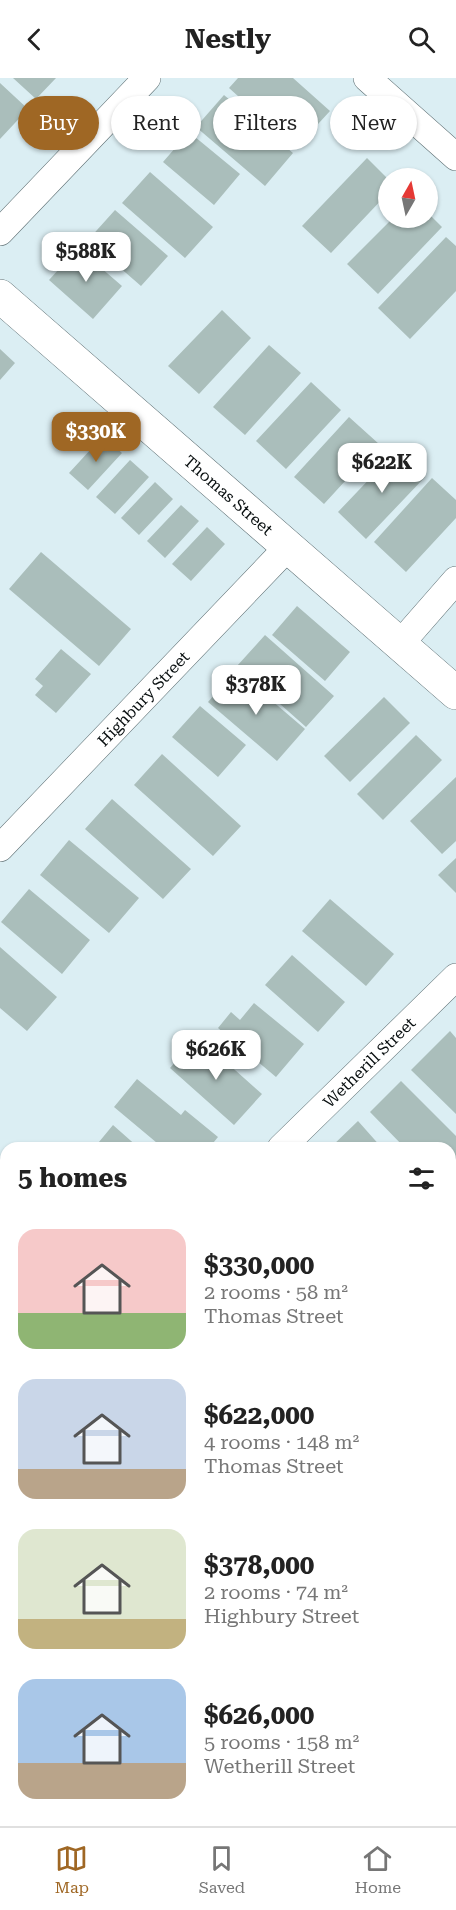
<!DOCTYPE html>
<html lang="en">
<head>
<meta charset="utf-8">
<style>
  body { margin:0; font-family:"Roboto Serif",serif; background:#f2f2f2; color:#222; height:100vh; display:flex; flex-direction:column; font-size:22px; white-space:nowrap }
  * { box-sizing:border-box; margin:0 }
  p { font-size:20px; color:#767676 }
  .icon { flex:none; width:33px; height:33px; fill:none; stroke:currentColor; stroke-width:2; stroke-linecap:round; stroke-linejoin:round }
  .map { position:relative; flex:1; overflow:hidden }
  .sheet { position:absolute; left:0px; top:1064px; width:456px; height:686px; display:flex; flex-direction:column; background:#fff; border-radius:18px 18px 0 0; box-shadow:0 2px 4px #0004 }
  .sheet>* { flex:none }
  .top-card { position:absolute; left:18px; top:18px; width:420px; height:54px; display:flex; gap:12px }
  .needle { width:39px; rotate:9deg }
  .buttons { position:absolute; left:378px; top:90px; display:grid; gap:12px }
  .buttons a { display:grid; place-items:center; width:60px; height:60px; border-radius:50%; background:#fff; box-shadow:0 2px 4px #0004; font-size:30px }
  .price { position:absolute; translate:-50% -51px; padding:0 14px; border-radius:12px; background:#fff; color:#222; font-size:20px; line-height:39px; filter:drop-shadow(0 2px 3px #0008) }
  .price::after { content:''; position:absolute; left:50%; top:36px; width:18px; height:14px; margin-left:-9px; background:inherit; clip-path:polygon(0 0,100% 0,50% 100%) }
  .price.active { background:#9f6724; color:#fff }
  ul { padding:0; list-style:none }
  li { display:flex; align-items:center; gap:18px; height:150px; padding:0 18px }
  li span { display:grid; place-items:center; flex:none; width:168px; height:120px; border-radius:18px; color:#555 }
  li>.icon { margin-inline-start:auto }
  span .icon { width:72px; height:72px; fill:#fffc; stroke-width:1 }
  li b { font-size:26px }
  h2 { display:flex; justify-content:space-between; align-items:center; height:72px; padding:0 18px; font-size:26px }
  .tag { padding:0 21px; border-radius:27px; background:#fff; box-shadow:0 2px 4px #0004; font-size:21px; line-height:54px }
  .tag.active { background:#9f6724; color:#fff }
  header { display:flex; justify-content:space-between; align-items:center; height:78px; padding:0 18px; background:#fff; font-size:27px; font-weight:700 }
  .menu { display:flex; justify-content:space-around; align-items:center; height:84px; border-top:2px solid #e0e0e0; background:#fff; font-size:16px; color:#767676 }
  .menu a { display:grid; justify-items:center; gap:3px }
  .menu .active { color:#9f6724 }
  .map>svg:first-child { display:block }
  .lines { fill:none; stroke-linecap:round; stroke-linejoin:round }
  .stream { stroke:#9ba1bd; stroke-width:8 }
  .building { fill:#aabebb }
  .service-casing { stroke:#5e6f73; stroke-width:15 }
  .minor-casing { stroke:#5e6f73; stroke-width:28 }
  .secondary-casing { stroke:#5e6f73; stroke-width:34 }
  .trunk-casing { stroke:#5e6f73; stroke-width:34 }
  .path { stroke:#8a989c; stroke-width:4; stroke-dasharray:4.5 4.5; stroke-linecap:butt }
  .service { stroke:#fff; stroke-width:14 }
  .minor { stroke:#fff; stroke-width:27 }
  .secondary { stroke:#fff; stroke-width:33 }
  .trunk { stroke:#fff; stroke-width:33 }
  .labels { text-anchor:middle; stroke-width:4.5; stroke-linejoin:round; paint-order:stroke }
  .street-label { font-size:16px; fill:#070d0e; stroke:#fff }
</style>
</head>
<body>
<header><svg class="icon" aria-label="back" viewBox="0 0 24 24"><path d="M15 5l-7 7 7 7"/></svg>Nestly<svg class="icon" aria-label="search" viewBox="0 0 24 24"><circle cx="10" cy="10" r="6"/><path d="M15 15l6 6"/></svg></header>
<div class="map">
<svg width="456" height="1748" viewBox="0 0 456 1748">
  <rect width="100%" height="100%" fill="#dbeef3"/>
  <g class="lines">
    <path class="stream" d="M450,1299L456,1291
      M124,1748L127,1743"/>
  </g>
  <path class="building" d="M13,0H56L36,21Z
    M238,0H293L330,33L296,70L229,10Z
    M0,5L28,31L0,61Z
    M224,17L293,75L265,108L196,49Z
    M189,54L240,96L214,127L163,84Z
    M367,80L388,101V115L331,175L302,148Z
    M150,94L213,149L185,180L122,125Z
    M115,132L168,178L141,208L88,162Z
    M428,135L442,149L378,216L347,186L393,140H428Z
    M446,159L456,168V213L410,261L378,230Z
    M78,170L122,208L93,241L49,202Z
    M222,232L251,260L199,316L168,288Z
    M269,267L301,295L245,357L213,329Z
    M0,271L15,285L0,302Z
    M311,304L341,332L286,391L256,363Z
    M349,339L379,366L324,426L294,399Z
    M103,358L122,375L88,412L69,395Z
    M397,372L425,399L366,461L338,434Z
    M130,382L149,399L115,436L96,419Z
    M432,400L456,422V440L406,494L374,464Z
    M155,404L173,421L139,457L121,440Z
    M181,427L199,443L165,480L147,463Z
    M207,449L225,466L191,503L172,486Z
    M41,474L131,551L99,588L9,511Z
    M297,528L350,574L325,603L272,557Z
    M265,557L334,618L306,649L237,588Z
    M61,571L91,596L56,635L35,617L43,608L35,601Z
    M236,592L305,651L277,683L208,624Z
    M384,619L410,645L350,704L324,678Z
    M200,628L246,667L218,699L172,659Z
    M416,657L442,682L383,742L357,716Z
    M162,676L241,748L213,778L134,707Z
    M456,699V763L442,776L410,743Z
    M112,721L191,791L163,821L85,751Z
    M69,762L139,820L109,855L40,797Z
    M456,780V815L438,797Z
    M29,811L90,862L62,896L1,844Z
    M330,821L394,876L366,908L302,853Z
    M0,869L57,919L27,953L0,930Z
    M292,877L345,924L318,954L265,907Z
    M254,925L304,966L276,999L218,950L231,934L240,942Z
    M450,953L456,960V1036L411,992Z
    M198,959L262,1016L234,1047L170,990Z
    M137,1001L181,1037L185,1032L218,1059L209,1070H163L114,1029Z
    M401,1003L456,1058V1083L450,1089V1070H405L370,1034Z
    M358,1043L382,1070H330Z
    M113,1047L139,1070H94Z
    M6,1157V1189L0,1184V1164Z
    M450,1188L456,1192V1236L450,1244Z
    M0,1195L6,1200V1267L0,1262Z
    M456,1345V1399L450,1395V1352Z
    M450,1408L456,1410V1457L450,1454Z
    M6,1414V1456L0,1450V1419Z
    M450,1464L456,1467V1496L450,1509Z
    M0,1474L6,1480V1543L0,1537Z"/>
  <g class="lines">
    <g class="service-casing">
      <path id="service" d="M450,1275L456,1267
        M103,1748L107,1743"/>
    </g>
    <g class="minor-casing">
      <g id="minor">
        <path d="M367,0L456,79"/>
        <path d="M0,154L147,0"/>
        <path d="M400,566L456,502"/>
        <path id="s1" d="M0,770L287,470"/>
        <path id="s2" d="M281,1070L456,899"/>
        <path d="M0,1361L6,1353"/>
        <path d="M450,1634L456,1622"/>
        <path d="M395,1748L397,1743"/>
      </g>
    </g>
    <g class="secondary-casing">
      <g id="secondary">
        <path id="s3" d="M0,218L456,615"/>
      </g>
    </g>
    <g class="trunk-casing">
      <path id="trunk" d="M0,1743L7,1748"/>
    </g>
    <path class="path" d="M0,1679L4,1674"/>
    <use href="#service" class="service"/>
    <use href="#minor" class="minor"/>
    <use href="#secondary" class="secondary"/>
    <use href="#trunk" class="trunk"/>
  </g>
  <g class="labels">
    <g class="street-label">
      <text dy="6" stroke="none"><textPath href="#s3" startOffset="303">Thomas Street</textPath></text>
      <text dy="6" stroke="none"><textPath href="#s1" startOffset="207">Highbury Street</textPath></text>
      <text dy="6" stroke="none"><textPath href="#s2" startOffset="123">Wetherill Street</textPath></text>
    </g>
  </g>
</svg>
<div class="buttons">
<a><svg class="needle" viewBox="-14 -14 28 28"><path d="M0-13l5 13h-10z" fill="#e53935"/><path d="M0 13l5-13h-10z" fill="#767676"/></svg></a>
</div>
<b class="price" style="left:86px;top:205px">$588K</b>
<b class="price active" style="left:96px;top:385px">$330K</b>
<b class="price" style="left:382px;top:416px">$622K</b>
<b class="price" style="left:256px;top:638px">$378K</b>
<b class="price" style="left:216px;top:1003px">$626K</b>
<div class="top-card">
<a class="tag active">Buy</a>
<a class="tag">Rent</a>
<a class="tag">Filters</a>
<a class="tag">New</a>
</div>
<section class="sheet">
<h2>5 homes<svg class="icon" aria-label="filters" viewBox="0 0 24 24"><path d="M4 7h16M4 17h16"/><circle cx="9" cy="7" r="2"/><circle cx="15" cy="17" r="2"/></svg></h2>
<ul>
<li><span style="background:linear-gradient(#f6c9c9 70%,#8fb573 0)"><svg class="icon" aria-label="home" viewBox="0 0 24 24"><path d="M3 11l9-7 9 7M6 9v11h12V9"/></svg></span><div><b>$330,000</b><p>2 rooms · 58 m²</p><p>Thomas Street</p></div></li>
<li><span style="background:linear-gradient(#c9d6e8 75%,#b9a48a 0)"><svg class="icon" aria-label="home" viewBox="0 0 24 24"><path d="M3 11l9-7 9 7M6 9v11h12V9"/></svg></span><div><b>$622,000</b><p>4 rooms · 148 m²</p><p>Thomas Street</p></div></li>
<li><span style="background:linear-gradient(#dfe7d0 75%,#c2b280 0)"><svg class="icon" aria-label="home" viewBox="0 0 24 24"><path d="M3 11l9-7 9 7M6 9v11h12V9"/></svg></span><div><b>$378,000</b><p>2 rooms · 74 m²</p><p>Highbury Street</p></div></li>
<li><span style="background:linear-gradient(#a9c7e8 70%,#b9a48a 0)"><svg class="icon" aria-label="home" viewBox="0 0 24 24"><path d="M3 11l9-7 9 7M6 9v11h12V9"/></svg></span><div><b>$626,000</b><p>5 rooms · 158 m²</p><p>Wetherill Street</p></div></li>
</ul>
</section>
</div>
<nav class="menu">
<a class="active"><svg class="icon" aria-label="map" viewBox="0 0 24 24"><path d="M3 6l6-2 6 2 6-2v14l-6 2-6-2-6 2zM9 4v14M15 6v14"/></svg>Map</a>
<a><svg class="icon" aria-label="saved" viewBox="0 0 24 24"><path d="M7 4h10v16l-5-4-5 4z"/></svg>Saved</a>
<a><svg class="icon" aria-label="home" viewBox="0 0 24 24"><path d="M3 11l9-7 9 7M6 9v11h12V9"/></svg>Home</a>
</nav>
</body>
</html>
